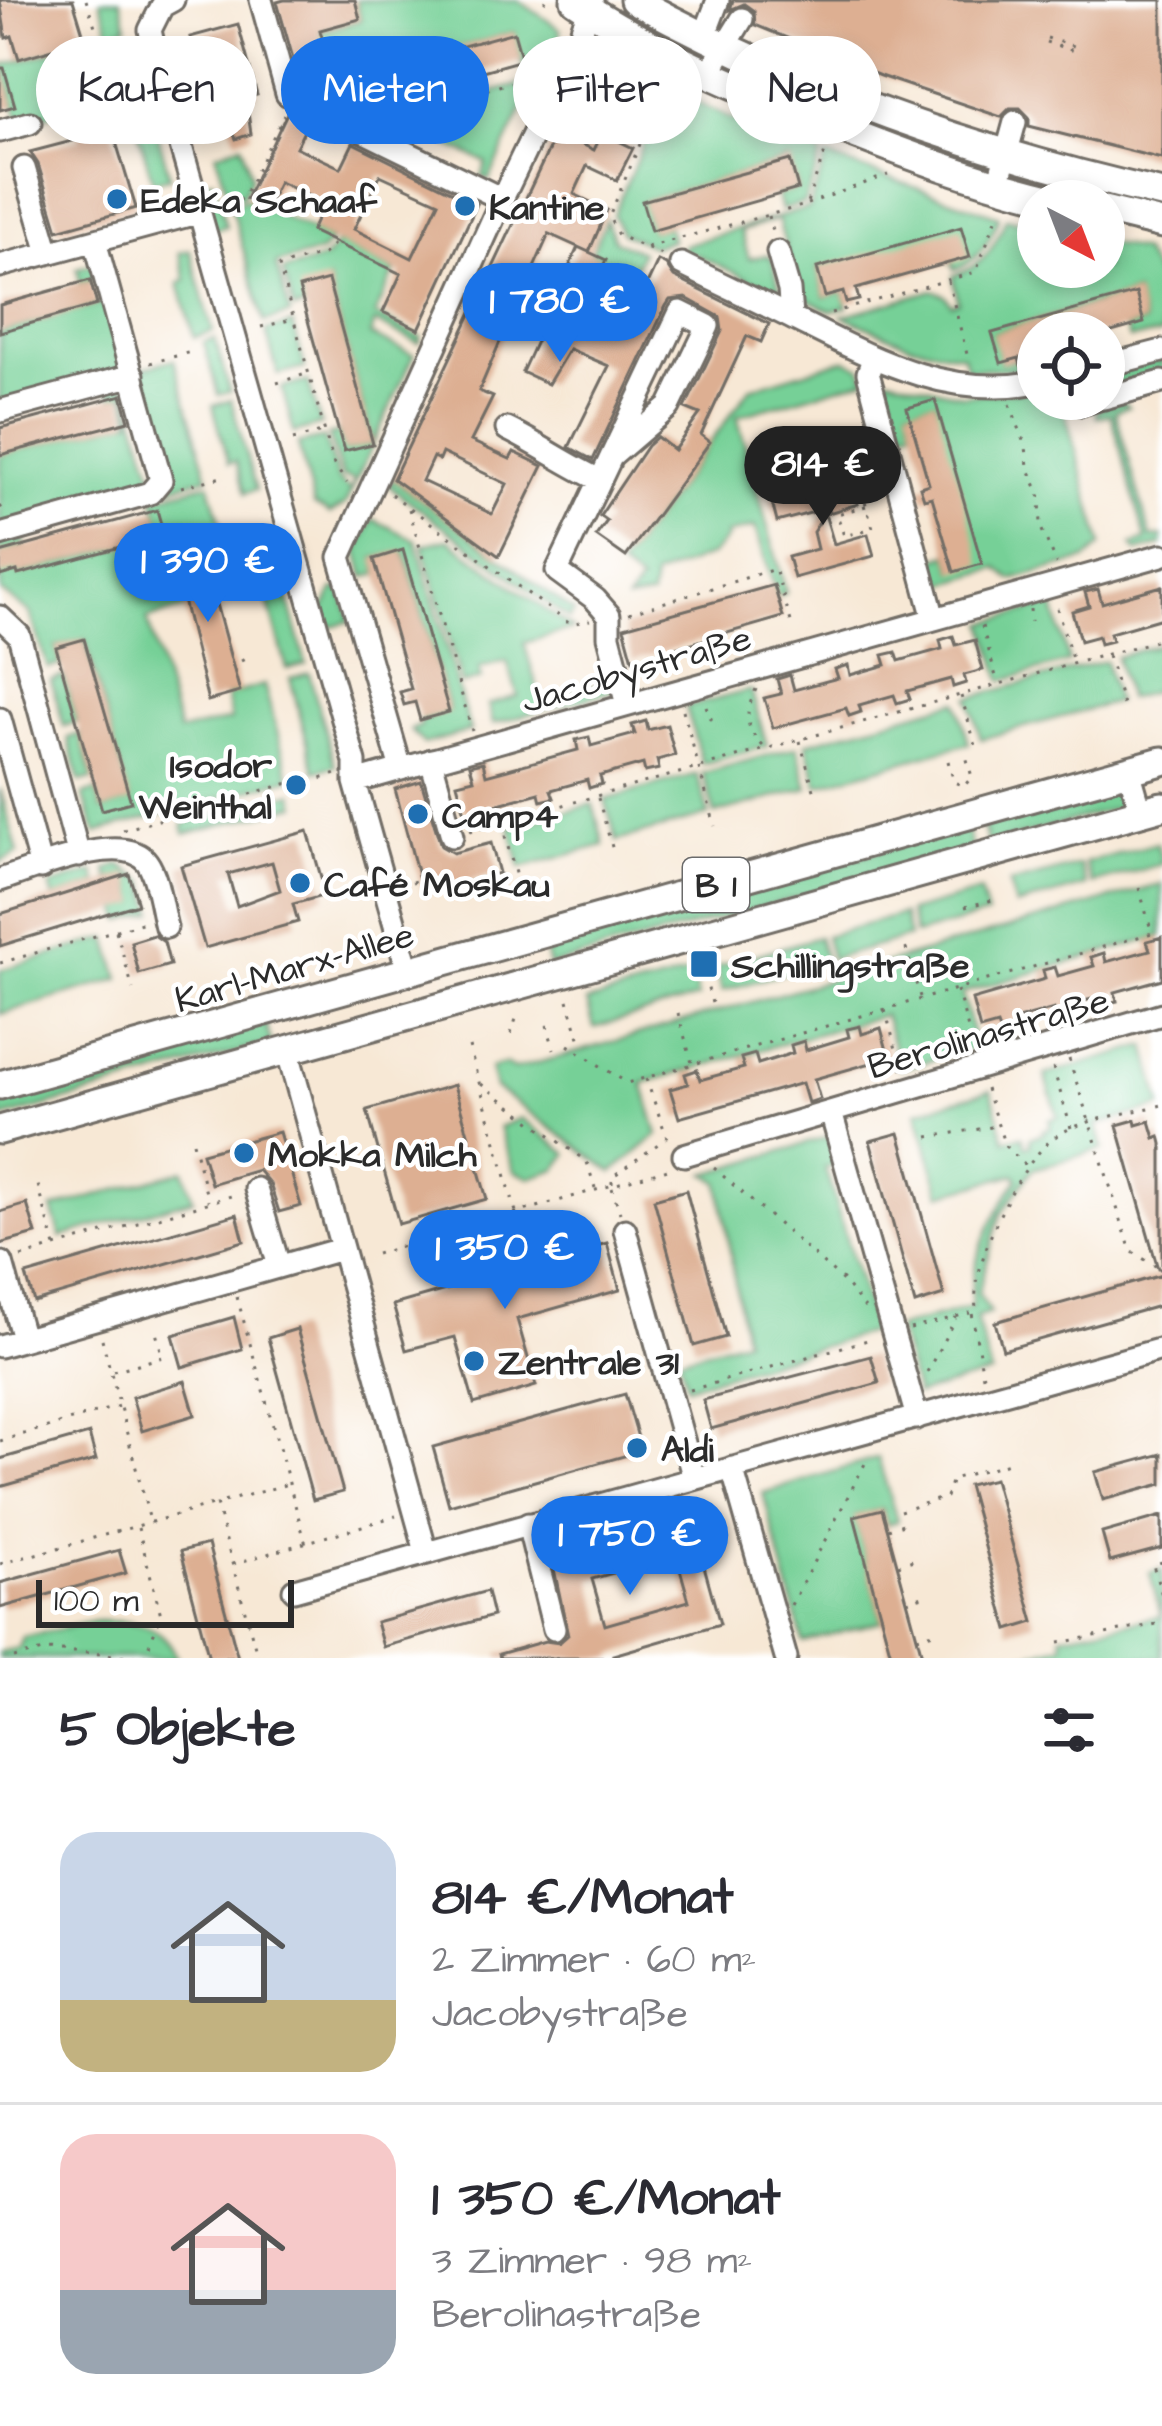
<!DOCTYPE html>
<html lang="de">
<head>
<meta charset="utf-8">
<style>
  body { margin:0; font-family:"Architects Daughter",sans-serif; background:#f2f2f3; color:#2b2b33; height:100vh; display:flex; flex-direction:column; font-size:45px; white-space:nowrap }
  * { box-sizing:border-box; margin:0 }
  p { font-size:39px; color:#7c7c81 }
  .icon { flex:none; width:66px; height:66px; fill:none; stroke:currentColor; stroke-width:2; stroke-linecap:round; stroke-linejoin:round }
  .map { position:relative; height:1658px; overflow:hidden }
  .panel { display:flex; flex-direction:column; background:#fff; flex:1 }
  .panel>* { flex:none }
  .guide { position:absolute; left:36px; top:36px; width:1092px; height:108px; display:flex; gap:24px }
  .needle { width:78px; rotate:138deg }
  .controls { position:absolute; left:1017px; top:180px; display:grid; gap:24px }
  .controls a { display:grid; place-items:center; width:108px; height:108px; border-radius:50%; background:#fff; box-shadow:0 6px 18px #0003; font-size:60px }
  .scale { position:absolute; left:36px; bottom:30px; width:258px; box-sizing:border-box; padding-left:12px; border:6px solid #2b2b2b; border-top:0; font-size:33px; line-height:42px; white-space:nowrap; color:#2b2b2b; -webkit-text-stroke:9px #fff; paint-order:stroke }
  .price { position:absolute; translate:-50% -102px; padding:0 27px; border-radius:42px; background:#1a73e8; color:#fff; font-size:39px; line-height:78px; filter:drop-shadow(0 3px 6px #0008) }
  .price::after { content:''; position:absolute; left:50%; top:72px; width:36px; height:27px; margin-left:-18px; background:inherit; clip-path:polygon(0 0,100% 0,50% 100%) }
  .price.active { background:#222; color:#fff }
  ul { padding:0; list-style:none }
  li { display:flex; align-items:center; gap:36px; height:300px; padding:0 60px }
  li+li { border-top:3px solid #e1e1e2 }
  li span { display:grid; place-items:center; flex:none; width:336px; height:240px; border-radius:36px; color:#555 }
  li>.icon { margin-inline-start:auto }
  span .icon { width:144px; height:144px; fill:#fffc; stroke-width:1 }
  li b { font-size:51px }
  h2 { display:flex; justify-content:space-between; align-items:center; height:144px; padding:0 60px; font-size:51px }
  .tag { padding:0 42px; border-radius:54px; background:#fff; box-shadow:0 6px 18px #0003; font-size:42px; line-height:108px }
  .tag.active { background:#1a73e8; color:#fff }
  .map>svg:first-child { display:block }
  .green { fill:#76d097; stroke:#507e61; stroke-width:3 }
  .building { fill:#ddaf92; fill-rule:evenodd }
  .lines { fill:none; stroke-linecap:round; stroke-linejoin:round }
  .minor-casing { stroke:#726d66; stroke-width:27 }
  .major-casing { stroke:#726d66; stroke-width:33 }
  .path { stroke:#726d66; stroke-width:3; stroke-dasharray:3 9; stroke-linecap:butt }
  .minor { stroke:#fff; stroke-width:21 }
  .major { stroke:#fff; stroke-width:27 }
  .poi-dot { fill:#1f6fb2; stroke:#fff; stroke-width:4.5 }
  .labels { text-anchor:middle; stroke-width:9; stroke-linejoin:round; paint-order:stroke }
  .shield { fill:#fff; stroke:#6b6b6b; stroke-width:3 }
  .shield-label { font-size:33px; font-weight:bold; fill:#2b2b2b }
  .poi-label { font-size:36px; font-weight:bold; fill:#2b2b2b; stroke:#fff; text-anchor:start }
  .street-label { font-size:36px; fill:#2b2b2b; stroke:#fff }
</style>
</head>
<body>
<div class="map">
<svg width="1162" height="1658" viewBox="0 0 1162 1658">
  <rect width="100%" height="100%" fill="#fff"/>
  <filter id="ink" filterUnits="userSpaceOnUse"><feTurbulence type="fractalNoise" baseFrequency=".00833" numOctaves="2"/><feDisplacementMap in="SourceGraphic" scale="24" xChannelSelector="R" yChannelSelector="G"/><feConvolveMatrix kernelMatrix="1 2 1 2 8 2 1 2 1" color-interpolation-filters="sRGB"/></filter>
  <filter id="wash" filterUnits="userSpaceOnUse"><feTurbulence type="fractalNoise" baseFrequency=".004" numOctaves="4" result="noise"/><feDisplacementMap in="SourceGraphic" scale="48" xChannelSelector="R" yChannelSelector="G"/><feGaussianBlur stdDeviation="2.7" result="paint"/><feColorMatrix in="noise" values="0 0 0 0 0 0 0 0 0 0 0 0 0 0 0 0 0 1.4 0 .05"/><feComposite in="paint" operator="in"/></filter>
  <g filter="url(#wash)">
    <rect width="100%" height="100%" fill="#f7e8d5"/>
    <path class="green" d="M100,0H120L127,26L110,32Z
      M356,0H518L560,29C562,53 547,69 524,71L514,32L369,72L381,113L358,121L327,108L322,91L338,85L329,52L319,53L313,34L361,20Z
      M65,48L81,106L20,123L3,65Z
      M602,53L660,84L635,142L568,110L594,56Z
      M537,80L489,180L482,177L487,163L435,139L445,122L441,106Z
      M668,88L732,120L822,155L804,203L781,210L777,195L798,189L789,160L643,201L651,230L668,226L671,240L652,246L622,233L613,215Z
      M145,92L170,177L153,182L128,97Z
      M242,144L251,177L242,196L230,201L216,153Z
      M827,157L999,216C992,238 977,263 954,270L952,262L817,268L825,297L843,292L847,307L831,311L799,295L778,219L741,231L749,259L766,255L772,259L781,294L688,251L683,260L677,258L684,245L809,208Z
      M213,179L226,226L213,230L199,184Z
      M246,199L331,240L321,252L276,264L290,315L264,322L231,207Z
      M1006,218L1038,226V267H1104V242L1141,251L1162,285V334L1129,339L1126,328L1144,323L1135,293L993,333L1001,362L1019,358L1022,369H967L963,355L909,344L843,316L933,290L945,295L951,304L958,302L953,276C983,267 995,247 1006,218Z
      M606,220L614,240L641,252L632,272L591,253Z
      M338,243L395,271L375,315L421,337L419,343L375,323L370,335L414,355L345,505L330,514L314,505L298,444L324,438L338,480L350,491L355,480L342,477L329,435L339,432L345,451L373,443L328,281L304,307L294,310L283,271L325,259Z
      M190,250L213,332L194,337L179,283L186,280L179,253Z
      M96,263L122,369L0,405V332L101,304L95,279L80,282L77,268Z
      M293,324L305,368L278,375L266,331Z
      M215,339L230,392L218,395L204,342Z
      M174,359L208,477L171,487L136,370Z
      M845,359L861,367L866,379L737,416L786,593L777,596L755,527L725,535L727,538L712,555L654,577L651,597L627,601L640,583L619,567L750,388Z
      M1162,360V374L1104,388V375Z
      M885,376L963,395L1038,390V399H1065L1062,401L1102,545L1086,560L1012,580L998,568L941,585L931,560L949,554L954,572L935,401L908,408L913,428L901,431Z
      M308,381L321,425L294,433L282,388Z
      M125,384L155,481L0,529V455L132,420L126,395L112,398L108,386Z
      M231,400L256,490L245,493L236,461L229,463L213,406Z
      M1122,402L1128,407L1115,411L1151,538L1162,536V545L1137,552L1132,545L1146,540L1111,414L1097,417L1096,413L1101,407Z
      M393,479L574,612L569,619L389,486Z
      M209,483L228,547L173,563L186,608L147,619L179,732L231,720L226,696L264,685L290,778L96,833L83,795L96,791L102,810L130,801L85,639L56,647L61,665L48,668L30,613L1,592L0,540L22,534L25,546L11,550L19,575L163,535L154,498Z
      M373,519L416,540L470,731L424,744L410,730L421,726L420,720L449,711L404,551L375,558L378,574L365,577L358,551Z
      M448,539L572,629L524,643L541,700L608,681L607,672L613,676L612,691L493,724L488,705L518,696L507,661L479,668L481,679L462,684L423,545Z
      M283,581L306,664L287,669L264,586Z
      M334,589L341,590L351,621L325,628L321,614Z
      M1053,604L1069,662L1002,681L985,623Z
      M1162,644V689L1127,699L1116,657Z
      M1105,661L1116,702L981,739L969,698Z
      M309,673L335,766L315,771L290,678Z
      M64,676L77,722L64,726L51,680Z
      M751,690L767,746L702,764L686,707Z
      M957,701L969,743L818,785L806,743Z
      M80,734L93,779L80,782L68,738Z
      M797,747L808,788L715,814L703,773Z
      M697,774L709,815L617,841L605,800Z
      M1118,783L1124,806L988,845L982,822Z
      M0,789L18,853L0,862Z
      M293,793L297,805L185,834L183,824Z
      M593,804L604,845L521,868L510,827Z
      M966,827L972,849L549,966L543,943Z
      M1157,843L1162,864L1092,884L1085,863Z
      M120,865L146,882L154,912L123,921L119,909L137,903L129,875L110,880L107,870Z
      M1080,865L1086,886L1015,906L1009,884Z
      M94,872L98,884L54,898L50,886Z
      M1162,884V936L962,993L976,1048L900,1069L884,1015L643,1083L658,1135L613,1172L495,1088L490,1068L505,1064L514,1069L564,1056Z
      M980,892L987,915L915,935L909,912Z
      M903,914L909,937L831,959L825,936Z
      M818,937L825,961L722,991L715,967Z
      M108,938L120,979L0,1014V970Z
      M691,973L698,998L594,1028L587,1002Z
      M265,1022L271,1043L0,1119V1095Z
      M1146,1046L1162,1107L1097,1125L1103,1149L1033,1169L1000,1216L978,1293L990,1313L976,1318L991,1374L916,1395L897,1328L972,1307C967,1264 994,1213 1018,1179L1015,1174L941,1194L917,1111L991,1090L1005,1140L1022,1136L1026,1146L1031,1145L1030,1138L1044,1133L1043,1130L1051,1128L1049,1120L1058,1117L1045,1075Z
      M521,1118L568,1154L557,1169L530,1178L514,1171L499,1127Z
      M834,1135L845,1162L825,1168L874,1331L687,1386L679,1358L744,1339L719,1182L707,1174Z
      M184,1170L193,1199L61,1237L52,1209Z
      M878,1458L897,1521L887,1525L882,1509L855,1516L882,1621L803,1642L763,1493Z
      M1162,1569V1658H1016L1063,1644L1061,1635L1161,1616L1150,1573Z
      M96,1621C131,1622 163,1620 177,1658H0V1652L19,1648L23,1637Z"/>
    <g id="blocks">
      <path class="building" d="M0,0H73L136,208L58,230L38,164L30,152L80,139L75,121L87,118L66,45L19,59L12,36L6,38Z
        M284,0H355L360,19L320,30L335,85L314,90L300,83L277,2Z
        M733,0H1162V159L1029,126V117L1020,108H1010L1001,117L880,76L755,25L754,11L744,4L730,10Z
        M238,24L257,95L246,98L251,134L236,139L222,106L210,109L190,37Z
        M514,32L522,60L407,92L410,101L398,105L395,95L376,100L368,72Z
        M0,68H4L15,106L0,110Z
        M288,111L309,121L296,147L341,168L353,143L477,204L419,329L383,312L401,274L311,231L324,203L279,182L266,209L246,199ZM380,175L439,202L412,258L354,229Z
        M557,132L594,150L602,133L633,148L617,180L587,166L574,194L607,210L589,252L549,234L533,270L562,283L578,247L606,260L588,299L631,318L658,261L666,265L674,277L769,324L761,342L747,336L701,435L710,442L626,557L596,536L607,521L600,516L647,446L657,437L674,450L700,414L685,408L722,331L720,317L686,298L670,300L666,306L593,460L569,447L609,366L569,349L548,384L522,372L538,337L508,323L479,391L493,397L471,441L510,459L514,452L543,466L499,556L393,479ZM442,453L507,484L492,514L422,481L433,457L439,460Z
        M790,160L798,189L651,231L642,201Z
        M961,227L970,257L856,289L859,300L846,303L843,292L825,297L817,268Z
        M90,280L97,305L0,332V305Z
        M328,280L373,444L344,451L299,288Z
        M1136,293L1144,323L1108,333H1038V352L1031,354L1034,365L1022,369L1019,358L1001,363L992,333Z
        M122,395L129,421L0,455V428Z
        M935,400L982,564L954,572L932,497L924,499L920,487L929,484L907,408Z
        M851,480L858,504L825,514L834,544L868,534L874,556L794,578L788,557L817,549L813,532L829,508L777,522L771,499Z
        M157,510L164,535L18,575L17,571L0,576V553Z
        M403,550L449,712L420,720L415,702L404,705L400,692L411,689L374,559Z
        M224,554L230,577L210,582L240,692L208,701L175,568Z
        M774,585L783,617L633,660L624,627Z
        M1162,586V618L1110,633L1112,641L1100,644L1098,636L1080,641L1072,611L1089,606L1085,592L1098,589L1102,603Z
        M953,636L956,645L975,640L983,670L964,675L966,683L953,687L951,679L907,691L910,699L897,703L894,695L859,705L861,712L849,716L846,708L773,728L764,698L781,694L777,679L790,675L794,690L838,678L835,669L848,665L850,675L886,665L883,655L896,652L899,661L942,649L940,640Z
        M84,639L131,802L102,810L56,647Z
        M646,721L648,730L667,725L675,755L657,760L659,769L645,772L643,764L600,776L602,784L589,788L587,780L551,790L554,798L541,801L539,793L465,813L457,783L474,779L470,765L483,762L486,775L578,750L576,740L589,737L591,746L635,734L632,725Z
        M421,781L441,846L453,853L491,843L499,873L423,894L395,789Z
        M308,831L326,895L293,904L298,922L205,948L181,866ZM272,862L280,890L237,906L228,874Z
        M129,874L138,904L0,946V914Z
        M154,935L164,942L170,965L139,974L131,942Z
        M1162,937V979L1115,992L1117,1001L1104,1004L1102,996L1066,1006L1072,1025L1060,1029L1054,1009L1010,1021L1012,1029L1000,1033L997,1025L980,1030L972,1000L1045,979L1043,970L1055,967L1058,976L1094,966L1091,957L1104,953L1106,962L1150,950L1147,941Z
        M860,1026L862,1034L881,1028L889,1058L814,1079L820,1099L808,1103L802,1083L679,1118L670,1089L688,1084L685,1074L697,1070L700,1080L744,1068L741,1058L755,1054L758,1064L793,1053L791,1045L804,1041L806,1050L849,1037L847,1029Z
        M454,1085L487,1199L399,1224L367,1110Z
        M1135,1120L1136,1125L1150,1121L1155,1138L1160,1136L1162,1144V1269H1158L1117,1125Z
        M279,1132L301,1206L279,1212L270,1184L258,1170L211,1184L202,1153Z
        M899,1133L944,1295L915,1304L870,1141Z
        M686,1190L726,1337L694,1346L654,1199Z
        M27,1204L36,1234L0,1244V1212Z
        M237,1214L244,1241L34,1302L26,1275Z
        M559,1240L564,1256L607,1243L620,1290L517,1319L536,1386L474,1404L455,1337L406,1350L393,1305L491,1277L486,1261Z
        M1162,1275V1305L1003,1350L995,1322Z
        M234,1317L242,1349L182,1367L173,1335Z
        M297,1329L343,1492L313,1500L268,1338Z
        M871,1356L879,1383L711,1429L703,1400Z
        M185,1381L195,1415L142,1431L132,1397Z
        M625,1394L642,1451L449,1505L433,1447Z
        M89,1434L96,1460L0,1487V1459Z
        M1162,1454V1484L1103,1500L1095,1472Z
        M994,1479L1034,1622L1008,1630L968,1485Z
        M882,1509L922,1655L911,1658H892L854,1516Z
        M1162,1516V1548L1110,1562L1102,1533Z
        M693,1526L720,1624L613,1655L614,1658H500L499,1654L545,1641L559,1643L568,1635L553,1564ZM676,1555L689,1601L605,1625L592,1579Z
        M208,1544L215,1571L238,1658H209L181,1551Z
        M119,1550L126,1573L0,1608V1583Z
        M487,1591L493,1616L383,1647L376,1622Z"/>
    </g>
  </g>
  <g filter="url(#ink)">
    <use href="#blocks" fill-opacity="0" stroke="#726d66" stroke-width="3"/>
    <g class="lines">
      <g class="minor-casing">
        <path id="minor" d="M173,0L162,6L150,30L156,58L355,762V782L408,971
          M261,0L287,94L502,199
          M704,37L718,0
          M709,73L742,19
          M0,131L30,123
          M24,168L49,253
          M998,184L1015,122
          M778,252L789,290L791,317
          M681,264C717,282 754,299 790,317C871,357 945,400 1038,382
          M0,266L200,212
          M873,359L868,373L934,619
          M1104,366L1162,351
          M1104,398L1162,382
          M1081,404L1099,399
          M0,411L133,375
          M507,429C540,445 567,465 600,480
          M611,457L669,407L708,326L680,312L557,571L595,599L609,615V636L627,705
          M0,535L150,493L161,480L95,241
          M340,557L502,199L578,41L592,0
          M340,557L401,769
          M0,617L19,635L79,856
          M0,719L41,868
          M431,760L452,836
          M1129,770L1141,812
          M355,782L1162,555
          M0,880C32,870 123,830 147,862C158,877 161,909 166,927
          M287,1049L426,1552
          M831,1112L917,1418
          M684,1155L1162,1014
          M256,1189L279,1266
          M625,1230L694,1479
          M2,1263L23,1339
          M0,1346L341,1249
          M732,1468L786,1658
          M528,1524L554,1629
          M294,1590L1162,1349"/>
      </g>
      <g class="major-casing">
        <path id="major" d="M575,0C652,52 739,88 824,122C902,153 981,183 1062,201
          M634,0C799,90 979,153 1162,194
          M1104,210L1162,224
          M0,1085L1162,761
          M0,1130L1162,806"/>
      </g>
      <path class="path" d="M86,0L98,35L111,43L135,46
        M544,0L552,6
        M1047,38L1079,48
        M1046,42L1077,52
        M112,72L139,64
        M51,116L119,98
        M383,119L541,74
        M807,204L888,175
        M227,205L243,198L284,115
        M768,216L773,235
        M333,244L323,255L279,266L334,465L347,483
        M647,247L806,205L825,152
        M661,255L618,235L609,217L666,83
        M948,281L969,362
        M831,313L976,272L999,211
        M261,327L294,319
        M150,363L191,352
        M277,383L309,373
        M1010,404L1026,446L1028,467L1040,494L1041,528L1057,564
        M293,440L325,431
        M181,487L222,477
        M391,494L570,624L590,620
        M0,506L7,515
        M866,506L837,514L844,536L873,528L863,494L879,489
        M409,509L472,731
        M250,580L283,571
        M1057,608L1073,662
        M1030,609L1031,622
        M629,613L775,569L792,625
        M982,626L998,684
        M1108,656L1125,712
        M241,661L245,659
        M756,689C744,715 744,728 765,748
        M961,696L978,753
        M706,706L712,721
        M683,710L715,826
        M800,741L816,797
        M948,761L954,782L964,786L972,777L966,756
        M310,782L337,774
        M598,798L614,854
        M502,824L517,881
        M123,830L307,778
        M470,831L1162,639
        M412,882L419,880
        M965,907L996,899
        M116,931L133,989
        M906,948L920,997
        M0,963L145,922
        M957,990L974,1050
        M568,1000L580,1041
        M712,1003L702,967L723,961
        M885,1010L902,1070
        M678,1013L692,1063
        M547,1025L554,1049
        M511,1034L517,1016
        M568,1045L627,1083L1152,933L1137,881
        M469,1047L516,1212
        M1069,1059L1131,1251L1162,1270
        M1053,1068L1071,1128
        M646,1079L669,1143
        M481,1084L587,1162L595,1188
        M986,1089L1005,1146L1029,1169
        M929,1137L998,1126
        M193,1142L208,1201
        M714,1168L842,1280L865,1308
        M612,1184V1177L665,1139
        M612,1188L620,1213
        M55,1247L238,1194
        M376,1254L668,1169
        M21,1257L55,1247L38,1185
        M237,1297L306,1544
        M910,1329L970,1313
        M102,1339L150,1521
        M113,1371L163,1357L155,1329
        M927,1372L956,1317
        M983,1376L972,1313L976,1309C970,1263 1018,1164 1055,1137C1078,1120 1134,1112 1162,1105
        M690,1390L871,1339
        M0,1441L119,1406
        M900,1511L946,1497L952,1479L1008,1463
        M138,1528L161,1615L144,1658
        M888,1529L903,1524
        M1162,1562L1153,1565L1162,1595
        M0,1564L216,1504
        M233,1564L396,1516
        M898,1565L913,1560
        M907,1601L923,1596
        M791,1605L868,1458
        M917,1637L934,1633
        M1059,1643L1162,1623
        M14,1658L47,1650L143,1657
        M258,1658L216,1504L288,1484
        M835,1658H851"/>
      <use href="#minor" class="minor"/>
      <use href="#major" class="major"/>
    </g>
  </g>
  <g class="poi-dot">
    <circle cx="117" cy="199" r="12"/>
    <circle cx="465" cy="206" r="12"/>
    <circle cx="296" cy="785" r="12"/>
    <circle cx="418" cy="814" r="12"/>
    <circle cx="300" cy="883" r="12"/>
    <rect x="689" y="949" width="30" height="30" rx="6"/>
    <circle cx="244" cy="1153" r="12"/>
    <circle cx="474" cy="1361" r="12"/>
    <circle cx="637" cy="1448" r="12"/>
  </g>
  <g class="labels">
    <rect class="shield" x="683" y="858" width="66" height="54" rx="9"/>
    <g class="shield-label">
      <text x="716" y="897">B 1</text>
    </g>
    <g class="poi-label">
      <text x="141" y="212">Edeka Schaaf</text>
      <text x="489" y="219">Kantine</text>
      <text x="272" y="777" text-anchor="end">Isodor<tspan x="272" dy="41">Weinthal</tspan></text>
      <text x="442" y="827">Camp4</text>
      <text x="324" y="896">Café Moskau</text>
      <text x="731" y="977">Schillingstraße</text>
      <text x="268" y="1166">Mokka Milch</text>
      <text x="498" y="1374">Zentrale 31</text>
      <text x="661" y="1461">Aldi</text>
    </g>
    <g class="street-label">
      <text transform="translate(636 668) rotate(-16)" y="13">Jacobystraße</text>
      <text transform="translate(294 966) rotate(-16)" y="13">Karl-Marx-Allee</text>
      <text transform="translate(988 1032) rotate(-16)" y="13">Berolinastraße</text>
    </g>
  </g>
</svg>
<div class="controls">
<a><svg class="needle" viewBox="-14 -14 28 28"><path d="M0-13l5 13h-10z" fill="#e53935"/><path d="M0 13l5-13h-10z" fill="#7c7c81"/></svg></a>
<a><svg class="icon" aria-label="locate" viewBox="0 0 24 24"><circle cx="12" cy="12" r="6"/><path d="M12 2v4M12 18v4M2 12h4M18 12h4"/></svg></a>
</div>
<div class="scale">100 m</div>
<b class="price" style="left:560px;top:365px">1 780 €</b>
<b class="price active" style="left:823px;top:528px">814 €</b>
<b class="price" style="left:208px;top:625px">1 390 €</b>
<b class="price" style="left:505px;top:1312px">1 350 €</b>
<b class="price" style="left:630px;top:1598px">1 750 €</b>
<div class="guide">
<a class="tag">Kaufen</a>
<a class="tag active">Mieten</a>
<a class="tag">Filter</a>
<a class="tag">Neu</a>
</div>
</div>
<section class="panel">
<h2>5 Objekte<svg class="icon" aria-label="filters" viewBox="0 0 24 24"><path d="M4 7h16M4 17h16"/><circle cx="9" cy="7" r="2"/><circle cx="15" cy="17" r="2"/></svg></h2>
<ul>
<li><span style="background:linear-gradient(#c9d6e8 70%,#c2b280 0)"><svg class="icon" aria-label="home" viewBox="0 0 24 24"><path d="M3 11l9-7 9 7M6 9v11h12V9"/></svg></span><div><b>814 €/Monat</b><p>2 Zimmer · 60 m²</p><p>Jacobystraße</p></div></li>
<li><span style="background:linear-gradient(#f6c9c9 65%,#9aa5b1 0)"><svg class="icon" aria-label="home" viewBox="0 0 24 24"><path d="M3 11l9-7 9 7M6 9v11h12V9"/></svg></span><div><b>1 350 €/Monat</b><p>3 Zimmer · 98 m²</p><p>Berolinastraße</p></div></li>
</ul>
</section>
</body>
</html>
